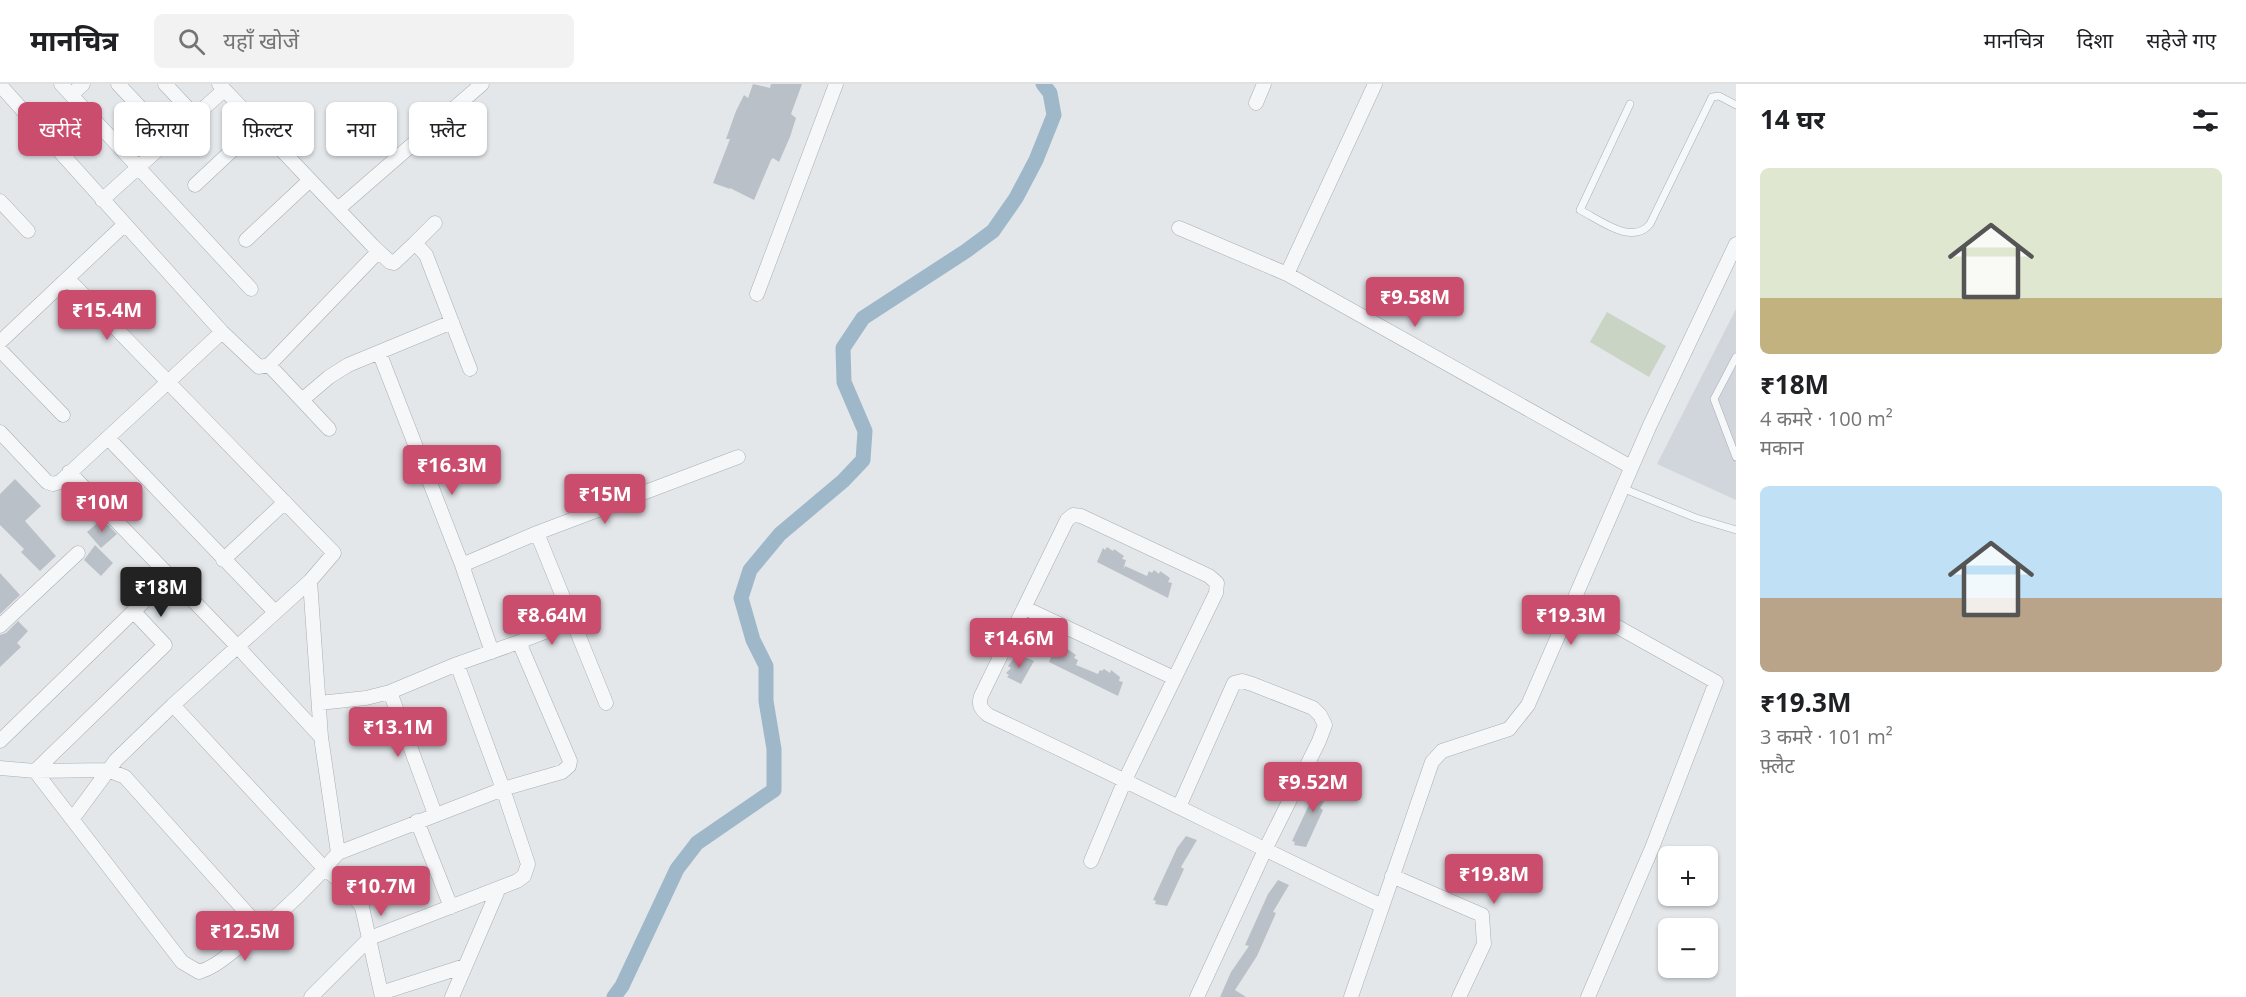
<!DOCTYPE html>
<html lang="hi">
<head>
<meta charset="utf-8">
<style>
  body { margin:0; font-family:"Open Sans","Noto Sans Devanagari",sans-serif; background:#f2f2f2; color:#202124; height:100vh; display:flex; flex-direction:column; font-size:22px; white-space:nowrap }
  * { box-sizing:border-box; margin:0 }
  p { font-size:20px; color:#757577 }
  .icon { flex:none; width:33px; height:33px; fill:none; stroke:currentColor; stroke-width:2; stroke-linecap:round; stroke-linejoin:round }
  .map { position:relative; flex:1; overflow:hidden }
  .side { display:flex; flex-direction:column; background:#fff; width:510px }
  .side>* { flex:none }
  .guide { position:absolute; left:18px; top:18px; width:570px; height:54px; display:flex; gap:12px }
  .tools { position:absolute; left:1658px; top:762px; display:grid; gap:12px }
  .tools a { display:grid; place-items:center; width:60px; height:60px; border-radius:9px; background:#fff; box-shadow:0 2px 4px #0004; font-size:30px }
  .price { position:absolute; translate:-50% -51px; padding:0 14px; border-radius:6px; background:#ca4d6e; color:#fff; font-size:20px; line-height:39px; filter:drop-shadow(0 2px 3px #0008) }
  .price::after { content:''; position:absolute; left:50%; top:36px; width:18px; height:14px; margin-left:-9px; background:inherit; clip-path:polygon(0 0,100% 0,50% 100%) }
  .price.current { background:#222; color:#fff }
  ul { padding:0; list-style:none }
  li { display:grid; align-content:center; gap:12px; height:318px; padding:0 24px }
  li span { display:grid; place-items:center; height:186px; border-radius:9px; color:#555 }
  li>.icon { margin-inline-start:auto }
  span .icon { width:108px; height:108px; fill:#fffc; stroke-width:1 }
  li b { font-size:26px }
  h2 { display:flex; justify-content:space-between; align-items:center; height:72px; padding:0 24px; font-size:26px }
  .pill { padding:0 21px; border-radius:9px; background:#fff; box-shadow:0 2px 4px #0004; font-size:21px; line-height:54px }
  .pill.current { background:#ca4d6e; color:#fff }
  header { display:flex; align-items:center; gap:36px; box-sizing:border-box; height:84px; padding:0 30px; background:#fff; border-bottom:2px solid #e0e0e0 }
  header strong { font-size:28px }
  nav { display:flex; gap:33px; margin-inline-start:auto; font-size:21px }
  .search { width:420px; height:54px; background:#f2f2f2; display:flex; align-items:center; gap:15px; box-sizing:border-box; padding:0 21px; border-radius:9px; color:#757577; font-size:22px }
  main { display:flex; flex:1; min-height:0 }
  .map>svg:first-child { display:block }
  .built { fill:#d1d6dc }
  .green { fill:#cad4c4 }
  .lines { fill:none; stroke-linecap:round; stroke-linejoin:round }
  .canal { stroke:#9fb8c9; stroke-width:15 }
  .building { fill:#bac0c7 }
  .lane-casing { stroke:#a8aeb4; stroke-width:8 }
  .street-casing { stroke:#a8aeb4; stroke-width:15 }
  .lane { stroke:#f5f7f9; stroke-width:7 }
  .street { stroke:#f5f7f9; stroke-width:14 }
</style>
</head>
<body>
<header>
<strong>मानचित्र</strong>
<div class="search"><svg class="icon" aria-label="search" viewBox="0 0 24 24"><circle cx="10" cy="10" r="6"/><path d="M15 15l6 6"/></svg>यहाँ खोजें</div>
<nav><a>मानचित्र</a><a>दिशा</a><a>सहेजे गए</a></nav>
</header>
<main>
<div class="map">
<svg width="1736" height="913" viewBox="0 0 1736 913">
  <rect width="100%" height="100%" fill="#e3e7ea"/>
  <path class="built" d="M1736,225V416L1657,380Z"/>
  <path class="green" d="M1607,228L1666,262L1649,293L1590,258Z"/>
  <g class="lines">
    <path class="canal" d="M614,913L622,902L677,785L697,759L774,706V665L766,617V582L753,556L741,514L750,486L780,450L843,397L863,376L865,347L844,298L843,264L863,234L966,167L993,147L1016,114L1036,76L1054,31L1050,9L1043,0"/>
  </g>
  <path class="building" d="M753,0L770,4L771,0H802L791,30L796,34L790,53L779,78L773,74L771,76L754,116L730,104V105L713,99L730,55H726L736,27L744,11L748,14Z
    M15,395L41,422L25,437L56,472L40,487L21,468L24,465L0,441V410Z
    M102,435L117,450L101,464L87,448Z
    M95,461L113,479L101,492L84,476Z
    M1107,463L1113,467L1114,465L1124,472L1122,475L1126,476L1123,486L1125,482L1147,492L1149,487L1152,489L1154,486L1159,490L1160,487L1170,494L1168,498L1172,499L1168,514L1097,478L1103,464L1105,466Z
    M0,489L20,511L0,530Z
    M18,537L28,547L17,559L21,563L0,583V551L6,549Z
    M1059,563L1065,567L1066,564L1076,571L1074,574L1078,576L1076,581L1098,590L1100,586L1102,587L1104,585L1110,589L1111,586L1120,593L1119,597L1123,598L1118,612L1049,578L1055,564L1057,566Z
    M1020,571L1034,577L1021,600L1007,593L1009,591L1006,589L1011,584L1008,582L1015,573L1019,575Z
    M1325,693L1336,698L1320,724L1323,726L1306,763L1294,761L1295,758L1292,757L1316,706Z
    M1186,752L1197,756L1181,783L1184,785L1167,822L1155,820L1156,817L1153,816L1177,764Z
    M1278,796L1289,801L1273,828L1276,829L1257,872L1235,906L1246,913H1220L1231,888L1249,862L1245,861L1268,810Z"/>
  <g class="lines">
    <g class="lane-casing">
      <path id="lane" d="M1630,20L1580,126C1600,136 1632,162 1650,140L1712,13L1719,12L1736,21
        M1736,273L1714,315L1736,373
        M1622,404L1696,434L1736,446"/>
    </g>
    <g class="street-casing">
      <path id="street" d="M61,0L251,205
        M118,0L170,55
        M165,0L195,32
        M219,0L310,96L246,156
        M0,1L222,248L259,283L269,281L376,170V165L372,161L310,96
        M71,11L83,0
        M1256,19L1264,0
        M195,101L258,42
        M102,116L224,6
        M0,117L28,147
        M338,125L482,0
        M1179,144L1287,190L1631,383
        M415,159L435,139
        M376,165L390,178L394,179L415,159L426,171L470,285
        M1287,190L1375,0
        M68,195L334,469L310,497L173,621L116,676L73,734
        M757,210L836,0
        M0,258L124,141
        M0,266L63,331
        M379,268L462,481L492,568
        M269,281L329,345
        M302,316L329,293L348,281L452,238
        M0,348L47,398L53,400L60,398L222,248
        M108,354L275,528
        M69,388L237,562L321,653
        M537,449L606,619
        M223,476L285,418
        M462,481L537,449L738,373
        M1573,518L1716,598L1652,764L1588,913
        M1025,524L1174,594
        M134,528L165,561L35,687L182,878L199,888C213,884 223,875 235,866C272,838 308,805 338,769L321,653L310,497
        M0,542L78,469
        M519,558L573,537
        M390,608L435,730
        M173,621L325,785L346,802L362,823L382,913
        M0,657L170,492
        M0,684L35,687L108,686L125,693L262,846
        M1179,723L1234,599L1242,597L1252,600L1313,624L1320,631L1325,641L1319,657L1265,766L1197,913
        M417,737L451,823
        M338,769L503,705L562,688L569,682L570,677L519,558L457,580
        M1091,777L1125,696L1216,509L1217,499L1209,492L1081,432L1073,431L1067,436L981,612C978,621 981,625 988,631C1120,693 1250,759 1382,822
        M1392,792L1482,831L1484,860L1459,913
        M381,909L465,882
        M311,913L370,854L517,797L524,792L528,780L503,705L457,580L390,608L366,614L319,619
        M452,913L499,804
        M1351,913L1432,678L1442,667L1509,645L1528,621L1650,341L1736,160"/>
    </g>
    <use href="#lane" class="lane"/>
    <use href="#street" class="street"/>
  </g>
</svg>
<div class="tools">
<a>+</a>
<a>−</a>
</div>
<b class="price" style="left:1415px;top:244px">₹9.58M</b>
<b class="price" style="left:107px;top:257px">₹15.4M</b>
<b class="price" style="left:452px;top:412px">₹16.3M</b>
<b class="price" style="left:605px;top:441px">₹15M</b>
<b class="price" style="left:102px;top:449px">₹10M</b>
<b class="price current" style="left:161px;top:534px">₹18M</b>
<b class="price" style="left:552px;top:562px">₹8.64M</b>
<b class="price" style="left:1571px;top:562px">₹19.3M</b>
<b class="price" style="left:1019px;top:585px">₹14.6M</b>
<b class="price" style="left:398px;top:674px">₹13.1M</b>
<b class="price" style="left:1313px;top:729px">₹9.52M</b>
<b class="price" style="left:1494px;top:821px">₹19.8M</b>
<b class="price" style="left:381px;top:833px">₹10.7M</b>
<b class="price" style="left:245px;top:878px">₹12.5M</b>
<div class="guide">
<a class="pill current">खरीदें</a>
<a class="pill">किराया</a>
<a class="pill">फ़िल्टर</a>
<a class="pill">नया</a>
<a class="pill">फ़्लैट</a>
</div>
</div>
<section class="side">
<h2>14 घर<svg class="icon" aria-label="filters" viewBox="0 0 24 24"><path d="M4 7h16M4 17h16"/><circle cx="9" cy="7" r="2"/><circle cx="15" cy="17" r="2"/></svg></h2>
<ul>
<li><span style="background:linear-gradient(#dfe7d0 70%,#c2b280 0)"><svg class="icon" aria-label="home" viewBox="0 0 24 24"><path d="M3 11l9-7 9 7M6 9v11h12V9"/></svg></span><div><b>₹18M</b><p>4 कमरे · 100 m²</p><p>मकान</p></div></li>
<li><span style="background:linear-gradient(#bfe0f5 60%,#b9a48a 0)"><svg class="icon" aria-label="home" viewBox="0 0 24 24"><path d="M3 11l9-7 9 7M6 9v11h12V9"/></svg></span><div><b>₹19.3M</b><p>3 कमरे · 101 m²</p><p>फ़्लैट</p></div></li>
</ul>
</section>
</main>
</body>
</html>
